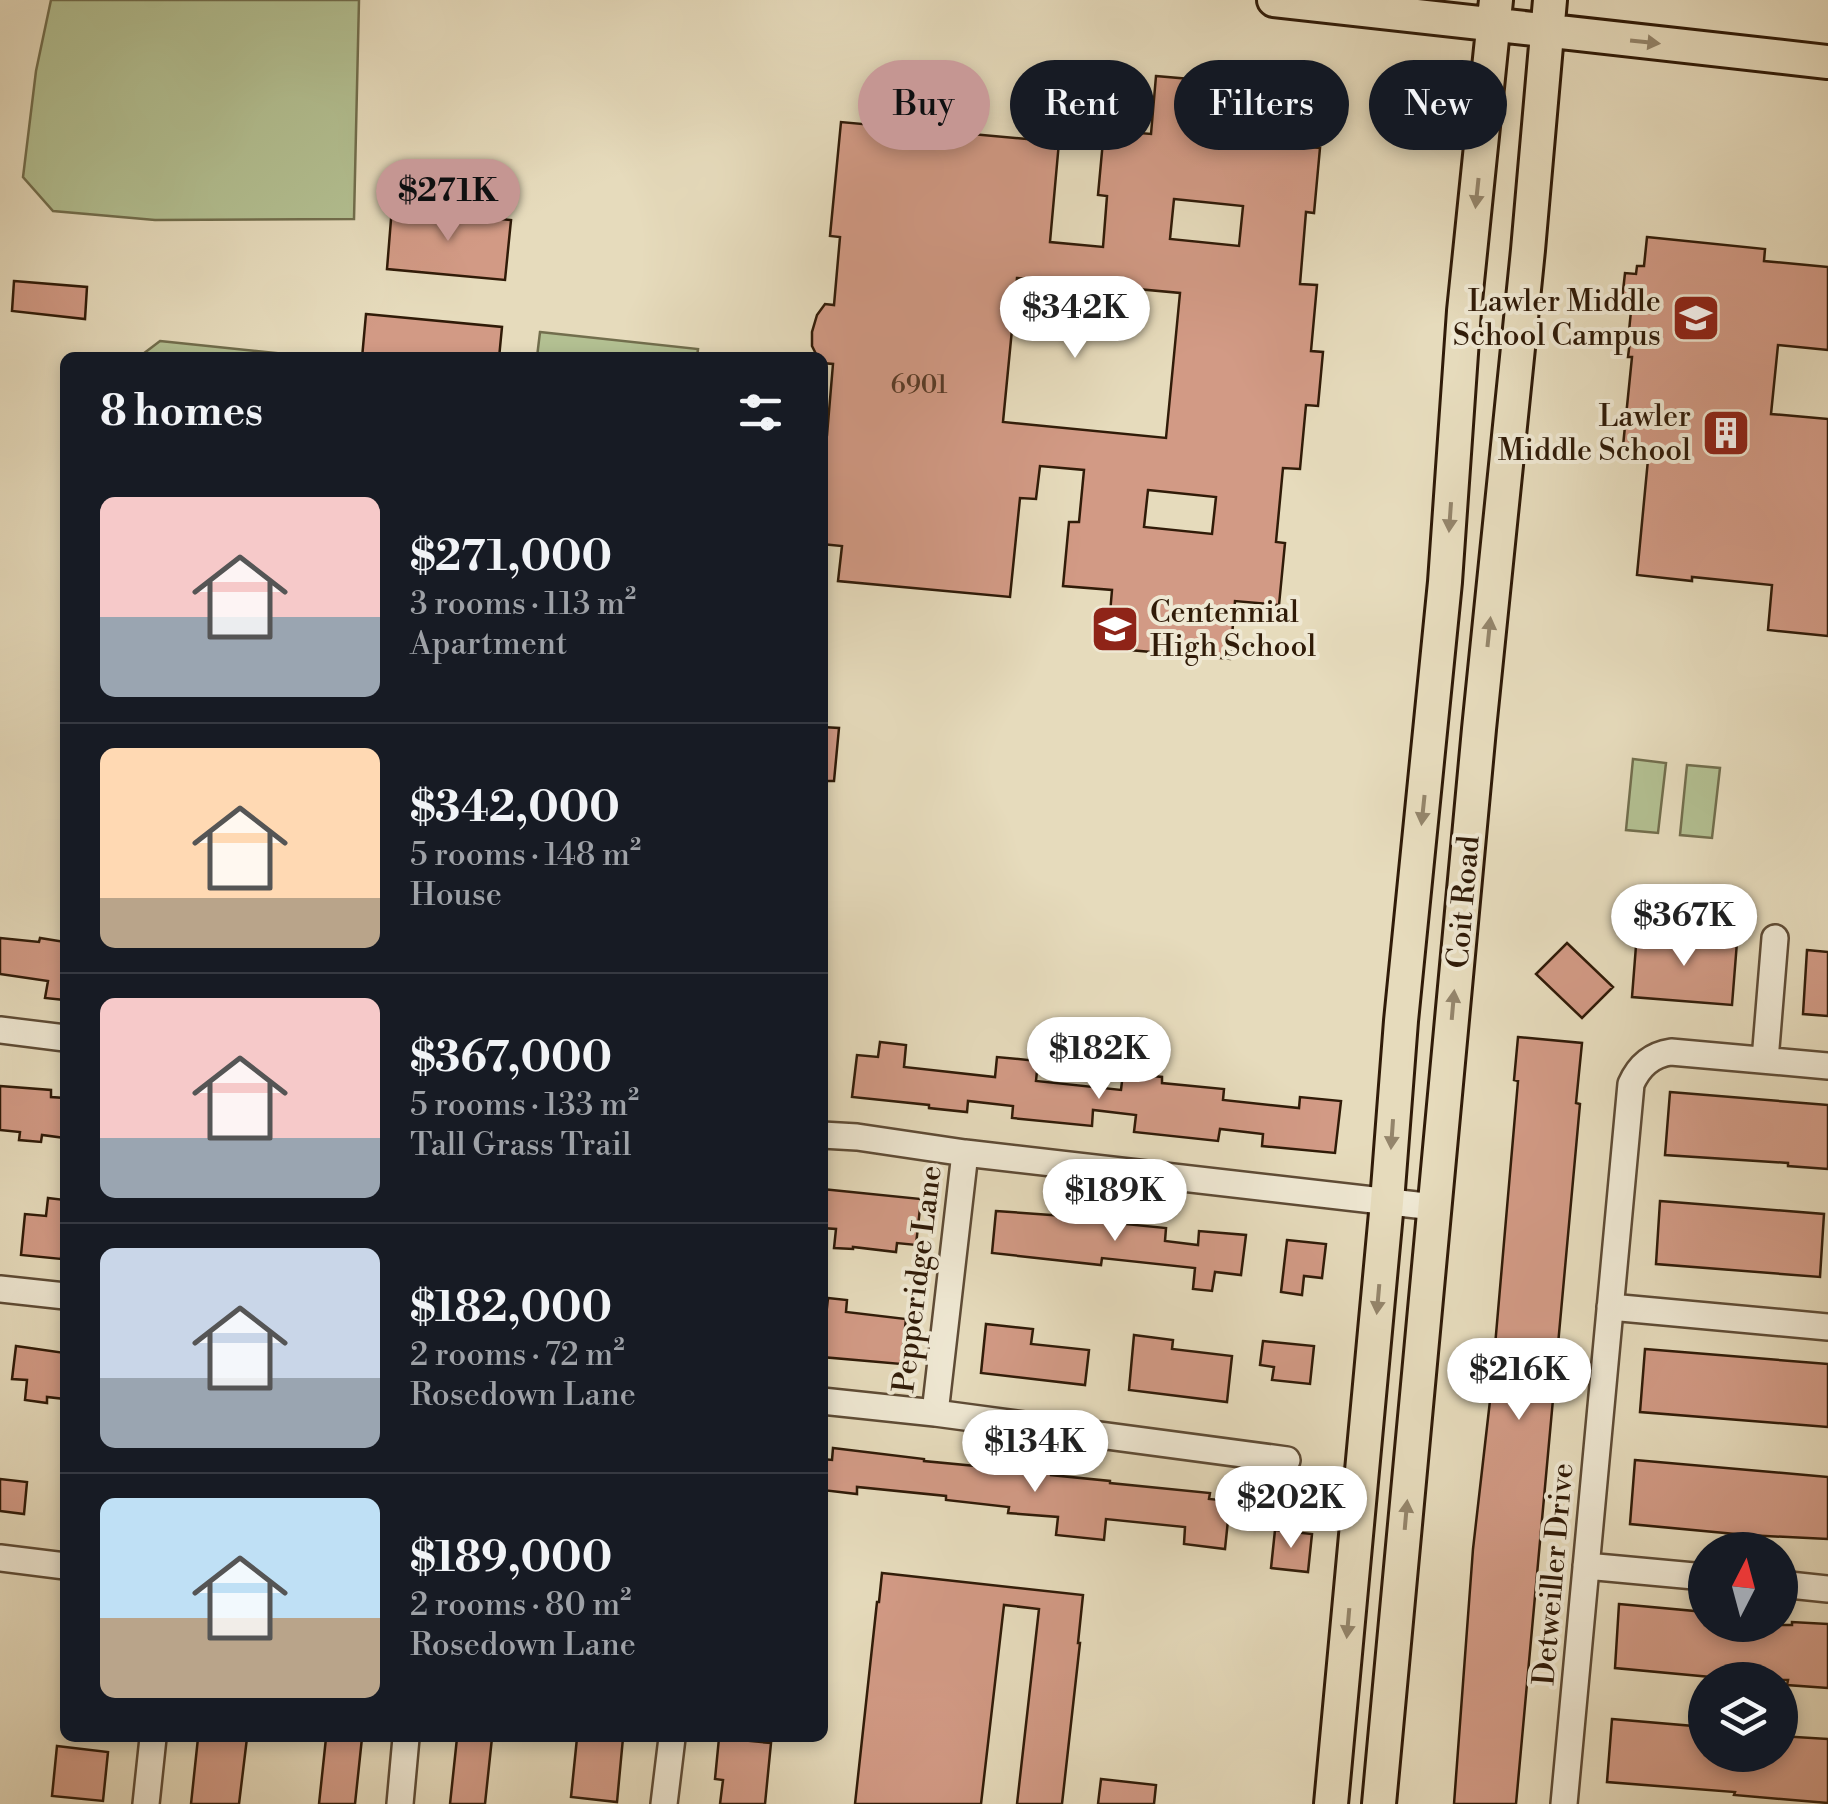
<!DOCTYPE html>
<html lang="en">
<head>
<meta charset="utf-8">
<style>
  body { margin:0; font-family:"Libre Bodoni",serif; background:#20242c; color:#f1f3f6; height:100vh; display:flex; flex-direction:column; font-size:38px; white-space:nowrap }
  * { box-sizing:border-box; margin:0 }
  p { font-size:32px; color:#9ea1a6 }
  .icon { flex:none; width:55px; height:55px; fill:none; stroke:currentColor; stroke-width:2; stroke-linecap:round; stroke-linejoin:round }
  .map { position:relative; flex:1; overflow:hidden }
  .side { position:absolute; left:60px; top:352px; width:768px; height:1390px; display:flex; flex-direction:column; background:#171b24; border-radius:15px; box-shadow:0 5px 15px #0003 }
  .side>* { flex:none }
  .top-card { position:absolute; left:858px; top:60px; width:820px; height:90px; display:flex; gap:20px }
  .needle { width:65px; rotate:6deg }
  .buttons { position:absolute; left:1688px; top:1532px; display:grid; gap:20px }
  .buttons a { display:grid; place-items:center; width:110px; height:110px; border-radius:50%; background:#171b24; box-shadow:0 5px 15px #0003; font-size:50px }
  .price { position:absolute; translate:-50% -85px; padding:0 22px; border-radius:35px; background:#fff; color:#222; font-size:32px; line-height:65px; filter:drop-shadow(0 2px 5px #0008) }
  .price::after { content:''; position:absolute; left:50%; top:60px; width:30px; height:22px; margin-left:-15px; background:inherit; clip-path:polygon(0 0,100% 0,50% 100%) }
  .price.active { background:#c59692; color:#111 }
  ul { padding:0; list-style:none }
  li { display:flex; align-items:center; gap:30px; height:250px; padding:0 40px }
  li+li { border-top:2px solid #363941 }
  li span { display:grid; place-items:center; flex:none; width:280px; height:200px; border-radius:15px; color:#555 }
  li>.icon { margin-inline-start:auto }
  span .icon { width:120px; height:120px; fill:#fffc; stroke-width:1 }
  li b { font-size:42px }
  h2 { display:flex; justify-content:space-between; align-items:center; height:120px; padding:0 40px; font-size:42px }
  .tag { padding:0 35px; border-radius:45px; background:#171b24; box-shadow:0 5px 15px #0003; font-size:35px; line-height:90px }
  .tag.active { background:#c59692; color:#111 }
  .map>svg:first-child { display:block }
  .green { fill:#b3c092; stroke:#726e4d; stroke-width:2.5 }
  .building { fill:#d29a85; stroke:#301b08; stroke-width:2.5; fill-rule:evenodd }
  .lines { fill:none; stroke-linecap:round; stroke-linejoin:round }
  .minor-casing { stroke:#5e4b35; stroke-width:30 }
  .major-casing { stroke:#301b08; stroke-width:38 }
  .minor { stroke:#efe8d3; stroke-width:25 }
  .major { stroke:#e6dbbc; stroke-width:32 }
  .oneway { fill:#94856b }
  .labels { text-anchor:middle; stroke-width:8; stroke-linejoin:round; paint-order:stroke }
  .number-label { font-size:25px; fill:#583b27 }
  .poi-label { font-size:30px; fill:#301b08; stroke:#efe8d3; text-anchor:end }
  .street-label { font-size:30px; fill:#301b08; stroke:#efe8d3 }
</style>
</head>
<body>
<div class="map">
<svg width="1828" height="1804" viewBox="0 0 1828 1804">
  <rect width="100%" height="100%" fill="#e6dbbc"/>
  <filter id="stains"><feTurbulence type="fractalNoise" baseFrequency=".002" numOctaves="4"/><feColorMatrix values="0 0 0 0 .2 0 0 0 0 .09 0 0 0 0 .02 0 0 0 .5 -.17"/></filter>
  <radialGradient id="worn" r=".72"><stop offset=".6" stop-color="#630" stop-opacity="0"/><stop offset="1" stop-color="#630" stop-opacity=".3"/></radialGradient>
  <path class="green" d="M51,0H359L354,219L155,220L53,211L23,177L36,71Z
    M540,332L698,349L697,357H537Z
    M160,341L314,357H139Z
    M1633,759L1666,763L1658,833L1626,830Z
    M1687,765L1720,768L1712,838L1680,835Z"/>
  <path class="building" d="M1156,76L1282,87L1277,144L1320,148L1314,213L1306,212L1300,284L1317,285L1311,351L1323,352L1318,406L1306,405L1300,469L1283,468L1276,542L1285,543L1279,605L1235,601L1230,659L1107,648L1112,590L1063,586L1069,522H1079L1084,470L1040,466L1036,499L1020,498L1010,597L838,581L842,546L822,544V435H827L833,364L822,363V358H818L812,346V332L817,315L825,304L834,305L840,237L830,236L841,122L1059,142L1050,242L1103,247L1107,196L1098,195L1104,130L1151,134ZM1174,199L1243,206L1239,246L1170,239ZM1017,278L1180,293L1166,438L1003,422ZM1148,490L1216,497L1212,534L1144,527Z
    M392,207L511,220L505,280L387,269Z
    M1647,237L1765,249L1764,261L1828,267V350L1778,345L1771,414L1828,419V636L1768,630L1772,585L1692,577V581L1637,575L1649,449L1623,446L1632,357H1628L1630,341H1628L1632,301L1622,300L1625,273L1636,274L1637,266H1644Z
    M14,281L87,287L85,319L12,311Z
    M366,314L502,327L499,358H362Z
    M822,727L839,728L834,781H822Z
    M1637,933L1737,942L1732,1005L1632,997Z
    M0,938L39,942L40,938L65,942V1000L45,998L48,981L0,974Z
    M1567,943L1613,987L1582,1018L1536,974Z
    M1807,950L1828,952V1016L1803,1014Z
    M1518,1037L1582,1043L1576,1103L1580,1104L1516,1804H1454L1473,1549L1491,1392L1518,1081L1514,1080Z
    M880,1042L906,1045L904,1067L995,1077L997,1057L1038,1061L1036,1081L1121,1090L1123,1073L1162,1077V1083L1224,1089L1223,1100L1299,1108L1300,1097L1341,1101L1335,1153L1262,1146L1263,1134L1220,1129L1218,1141L1134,1132L1136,1115L1093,1110L1092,1126L1012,1118L1013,1106L968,1101L967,1112L929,1108V1105L852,1097L857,1055L878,1057Z
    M0,1086L51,1090V1097L65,1098V1138L42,1135L41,1142L19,1140L20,1132L0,1130Z
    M1670,1092L1828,1105V1169L1788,1166V1163L1665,1155Z
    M822,1189L921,1199L916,1245L897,1243L896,1252L853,1247V1249L834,1248L836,1229L822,1228Z
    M48,1198L65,1200L61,1259L21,1255L25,1214L46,1216Z
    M1660,1201L1824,1214L1820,1277L1656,1264Z
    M996,1211L1106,1219L1105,1222L1166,1228L1165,1241L1198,1245L1199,1231L1246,1235L1241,1275L1215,1272L1212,1291L1193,1289L1195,1268L1102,1258L1101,1265L992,1253Z
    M1287,1240L1326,1244L1322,1278L1304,1276L1302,1295L1281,1292Z
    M828,1298L847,1300L846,1312L906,1319L901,1364L822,1357V1316H826Z
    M986,1324L1033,1329L1031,1344L1089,1350L1085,1385L981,1373Z
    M1134,1335L1173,1340L1172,1349L1232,1356L1227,1402L1129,1390Z
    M1263,1341L1314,1346L1310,1384L1272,1380L1274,1367L1260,1365Z
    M16,1346L65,1353V1399L47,1397V1403L25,1400L27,1380L12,1379Z
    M1645,1349L1828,1364V1427L1640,1412Z
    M833,1448L924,1459V1461L1051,1473V1475L1110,1481V1483L1210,1493L1209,1499L1230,1501L1225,1549L1184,1544L1185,1527L1106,1519L1104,1540L1056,1535L1058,1517L1008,1513L1009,1507L946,1500V1496L857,1487V1494L822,1490V1459L832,1460Z
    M1635,1460L1828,1477V1539L1746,1535L1630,1524Z
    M0,1479L27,1482L24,1514L0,1511Z
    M1275,1530L1312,1534L1308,1572L1271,1568Z
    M882,1573L1083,1595L1078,1643H1080L1062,1804H1017L1039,1609L1004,1605L981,1804H855L877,1602H879Z
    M1619,1604L1705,1612V1625H1792V1622L1828,1624V1688L1787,1685L1788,1680H1743L1615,1668Z
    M1612,1719L1705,1727V1755H1780V1736L1828,1739V1803L1734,1795L1735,1792L1607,1782Z
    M198,1738H247L239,1804H191Z
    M326,1738H362L355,1804H319Z
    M457,1738H492L485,1804H450Z
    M577,1738H623L617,1802L571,1797Z
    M719,1738L771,1743L765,1804H720L723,1780L715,1779Z
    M57,1746L108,1752L103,1801L52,1796Z
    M1101,1779L1156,1785L1154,1804H1098Z"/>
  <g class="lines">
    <g class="minor-casing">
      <path id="minor" d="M0,1030L65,1038
        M1765,1060L1775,938
        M822,1135L857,1137L965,1153L1434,1207
        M0,1289L65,1296
        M1610,1307L1828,1327
        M822,1401L935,1413L1287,1460
        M935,1413L965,1153
        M0,1558L65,1566
        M1586,1566L1705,1577
        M1780,1584L1828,1589
        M146,1804L153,1738
        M400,1804L406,1738
        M664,1804L672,1738
        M1564,1804L1631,1084C1639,1066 1651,1055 1671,1052L1828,1066"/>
    </g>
    <g class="major-casing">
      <path id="major" d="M1274,0L1828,62
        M1331,1804L1387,1202L1401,1021L1445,582L1464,311L1496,0
        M1379,1804L1479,729L1528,250L1550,0"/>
    </g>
    <use href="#minor" class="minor"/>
    <use href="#major" class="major"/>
  </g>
  <defs><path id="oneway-solid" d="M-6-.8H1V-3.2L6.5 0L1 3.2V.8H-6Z" transform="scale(2.5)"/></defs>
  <g class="oneway">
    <use href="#oneway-solid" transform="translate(1645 42) rotate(6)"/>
    <use href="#oneway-solid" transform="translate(1477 193) rotate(96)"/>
    <use href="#oneway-solid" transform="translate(1450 517) rotate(94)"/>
    <use href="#oneway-solid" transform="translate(1489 632) rotate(-84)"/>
    <use href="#oneway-solid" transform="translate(1423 810) rotate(96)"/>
    <use href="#oneway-solid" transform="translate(1453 1005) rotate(-85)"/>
    <use href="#oneway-solid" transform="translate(1392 1134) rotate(94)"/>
    <use href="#oneway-solid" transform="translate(1378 1299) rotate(95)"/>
    <use href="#oneway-solid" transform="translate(1406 1515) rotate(-85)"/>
    <use href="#oneway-solid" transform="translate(1348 1623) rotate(95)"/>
  </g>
  <defs>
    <g id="school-square" transform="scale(2.5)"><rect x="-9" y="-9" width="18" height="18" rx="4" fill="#8f2418" stroke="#efe8d3"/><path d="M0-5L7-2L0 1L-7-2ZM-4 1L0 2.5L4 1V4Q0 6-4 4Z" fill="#fff"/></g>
    <g id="building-square" transform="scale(2.5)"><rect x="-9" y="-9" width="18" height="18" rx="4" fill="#8f2418" stroke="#efe8d3"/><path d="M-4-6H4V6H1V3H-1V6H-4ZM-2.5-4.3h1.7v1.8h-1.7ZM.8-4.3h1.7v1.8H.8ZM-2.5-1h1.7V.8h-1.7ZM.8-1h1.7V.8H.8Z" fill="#fff"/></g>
  </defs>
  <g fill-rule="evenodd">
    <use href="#school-square" x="1696" y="318"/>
    <use href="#building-square" x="1726" y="433"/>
    <use href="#school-square" x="1115" y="629"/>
  </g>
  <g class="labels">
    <g class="number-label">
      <text x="919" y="393">6901</text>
    </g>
    <g class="poi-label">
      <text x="1661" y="311">Lawler Middle<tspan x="1661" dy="34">School Campus</tspan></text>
      <text x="1691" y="426">Lawler<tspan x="1691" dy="34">Middle School</tspan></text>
      <text x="1150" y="622" text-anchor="start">Centennial<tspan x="1150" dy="34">High School</tspan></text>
    </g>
    <g class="street-label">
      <text transform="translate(1463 902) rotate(-85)" y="10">Coit Road</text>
      <text transform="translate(917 1279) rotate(-83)" y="10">Pepperidge Lane</text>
      <text transform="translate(1553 1574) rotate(-85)" y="10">Detweiller Drive</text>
    </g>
  </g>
  <rect width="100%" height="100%" filter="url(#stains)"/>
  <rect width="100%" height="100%" fill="url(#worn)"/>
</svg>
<div class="buttons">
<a><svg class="needle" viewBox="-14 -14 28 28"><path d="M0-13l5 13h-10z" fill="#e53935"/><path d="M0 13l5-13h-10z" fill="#9ea1a6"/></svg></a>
<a><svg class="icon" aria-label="layers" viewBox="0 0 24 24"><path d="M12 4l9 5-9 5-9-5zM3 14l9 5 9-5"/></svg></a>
</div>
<b class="price active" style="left:448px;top:244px">$271K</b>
<b class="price" style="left:1075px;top:361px">$342K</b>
<b class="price" style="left:1684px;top:969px">$367K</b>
<b class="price" style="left:1099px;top:1102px">$182K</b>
<b class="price" style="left:1115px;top:1244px">$189K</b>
<b class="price" style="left:1519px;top:1423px">$216K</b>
<b class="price" style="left:1035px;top:1495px">$134K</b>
<b class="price" style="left:1291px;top:1551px">$202K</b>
<div class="top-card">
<a class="tag active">Buy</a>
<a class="tag">Rent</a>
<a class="tag">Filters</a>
<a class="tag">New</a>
</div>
<section class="side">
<h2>8 homes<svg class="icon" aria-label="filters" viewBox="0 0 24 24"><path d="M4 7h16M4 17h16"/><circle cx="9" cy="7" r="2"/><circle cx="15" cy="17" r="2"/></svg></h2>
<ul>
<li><span style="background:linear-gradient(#f6c9c9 60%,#9aa5b1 0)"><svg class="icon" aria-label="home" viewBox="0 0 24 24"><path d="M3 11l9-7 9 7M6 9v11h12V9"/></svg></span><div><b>$271,000</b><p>3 rooms · 113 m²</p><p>Apartment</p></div></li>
<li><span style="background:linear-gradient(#ffd9b3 75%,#b9a48a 0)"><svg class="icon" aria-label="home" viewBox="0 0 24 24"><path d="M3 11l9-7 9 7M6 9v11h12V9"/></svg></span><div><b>$342,000</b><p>5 rooms · 148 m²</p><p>House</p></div></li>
<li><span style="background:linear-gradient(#f6c9c9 70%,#9aa5b1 0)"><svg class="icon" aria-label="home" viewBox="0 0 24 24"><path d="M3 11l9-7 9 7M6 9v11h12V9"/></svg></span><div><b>$367,000</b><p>5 rooms · 133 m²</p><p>Tall Grass Trail</p></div></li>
<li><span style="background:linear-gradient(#c9d6e8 65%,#9aa5b1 0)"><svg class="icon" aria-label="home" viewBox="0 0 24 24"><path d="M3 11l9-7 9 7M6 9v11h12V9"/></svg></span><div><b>$182,000</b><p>2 rooms · 72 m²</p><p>Rosedown Lane</p></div></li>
<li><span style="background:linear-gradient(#bfe0f5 60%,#b9a48a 0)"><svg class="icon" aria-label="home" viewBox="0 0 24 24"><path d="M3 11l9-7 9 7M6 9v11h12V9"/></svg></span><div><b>$189,000</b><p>2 rooms · 80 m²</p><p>Rosedown Lane</p></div></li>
</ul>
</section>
</div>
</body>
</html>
